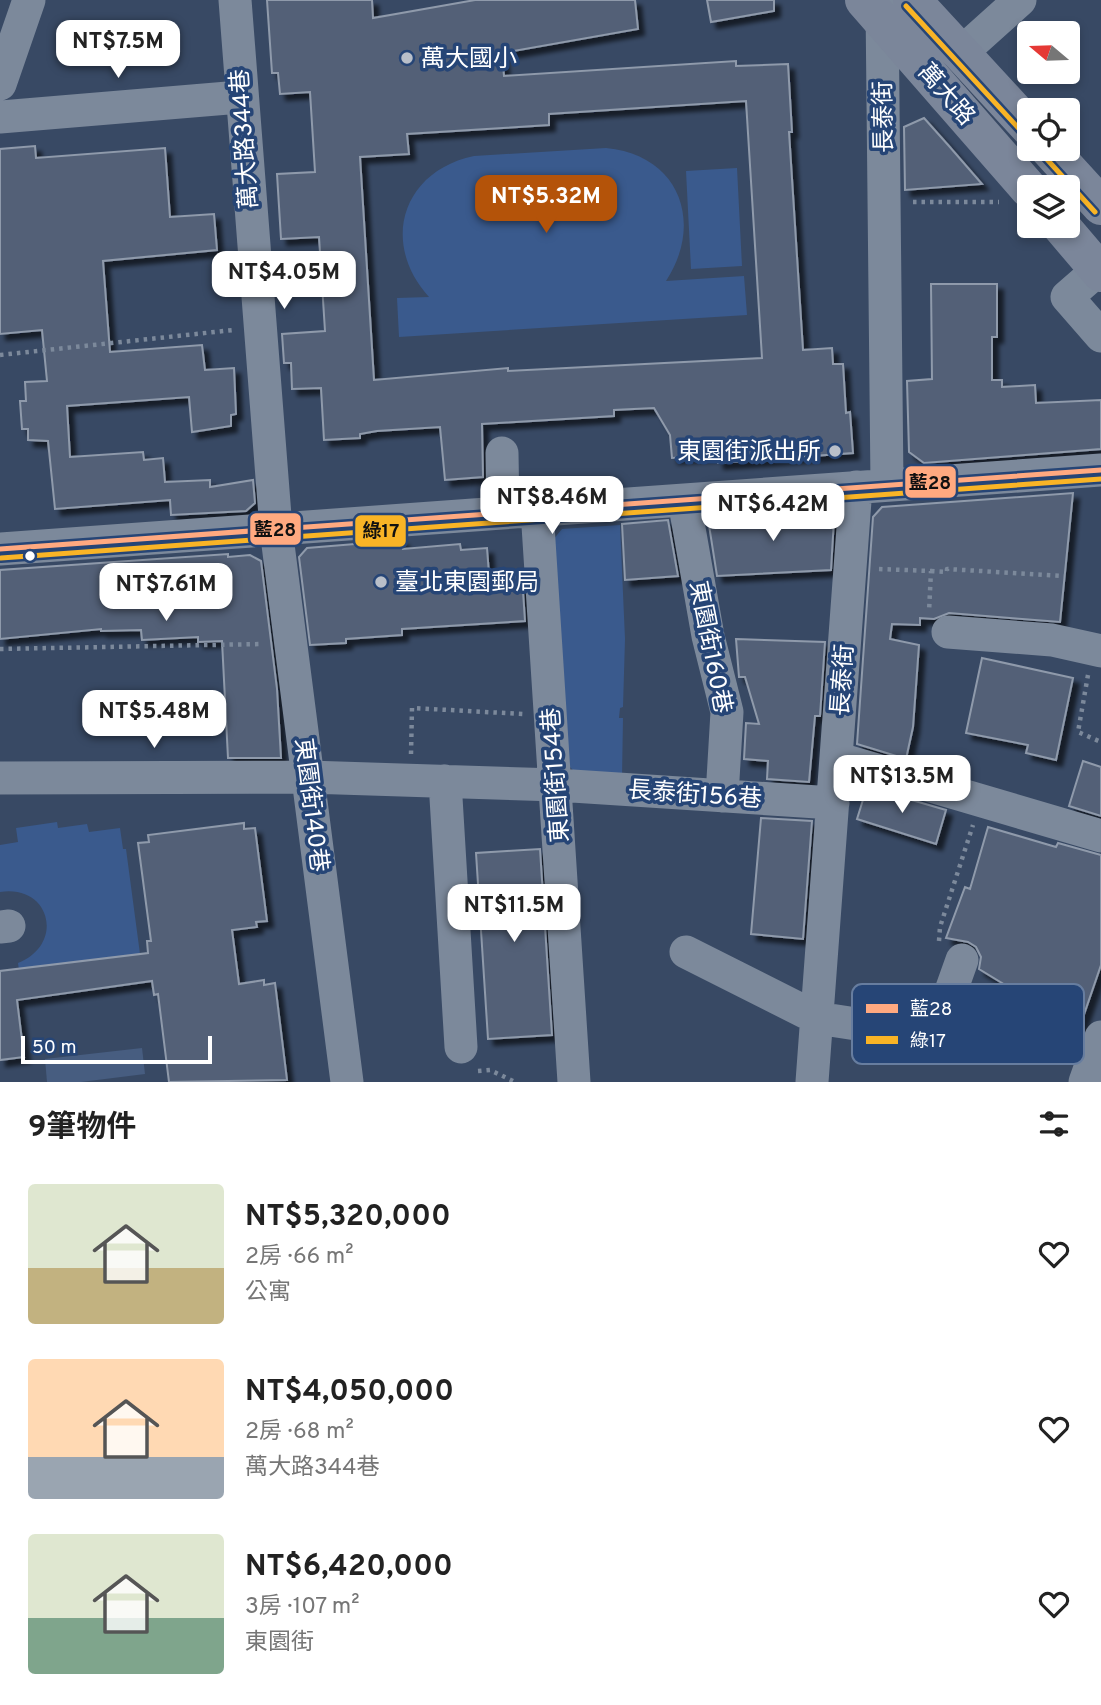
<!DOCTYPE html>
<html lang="zh-TW">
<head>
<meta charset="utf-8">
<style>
  body { margin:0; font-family:Overpass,"Noto Sans TC",sans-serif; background:#f2f2f2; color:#222; height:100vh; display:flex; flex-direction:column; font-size:26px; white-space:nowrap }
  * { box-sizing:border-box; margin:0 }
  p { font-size:23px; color:#767676 }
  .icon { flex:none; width:38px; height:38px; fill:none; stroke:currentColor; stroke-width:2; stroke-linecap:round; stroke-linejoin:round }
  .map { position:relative; height:1082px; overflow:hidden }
  .sheet { display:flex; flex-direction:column; background:#fff; flex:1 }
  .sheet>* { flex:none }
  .needle { width:46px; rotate:289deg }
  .buttons { position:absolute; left:1017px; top:21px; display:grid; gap:14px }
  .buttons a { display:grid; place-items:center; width:63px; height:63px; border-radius:7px; background:#fff; box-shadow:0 4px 10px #0003; font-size:35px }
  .scale { position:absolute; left:21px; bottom:18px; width:191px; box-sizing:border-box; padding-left:7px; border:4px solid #fff; border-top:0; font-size:19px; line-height:24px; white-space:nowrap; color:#fff; -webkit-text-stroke:5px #264576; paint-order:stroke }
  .price { position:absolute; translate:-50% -60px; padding:0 16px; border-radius:14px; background:#fff; color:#222; font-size:23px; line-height:46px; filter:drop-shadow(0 2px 4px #0008) }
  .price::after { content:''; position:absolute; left:50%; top:42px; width:21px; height:16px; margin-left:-10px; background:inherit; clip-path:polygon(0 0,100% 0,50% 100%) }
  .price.selected { background:#b45309; color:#fff }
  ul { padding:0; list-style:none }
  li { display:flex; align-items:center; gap:21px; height:175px; padding:0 28px }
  li span { display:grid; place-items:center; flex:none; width:196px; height:140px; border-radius:7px; color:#555 }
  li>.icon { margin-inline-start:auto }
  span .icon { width:84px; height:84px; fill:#fffc; stroke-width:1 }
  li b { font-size:30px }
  h2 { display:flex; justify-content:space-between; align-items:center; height:84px; padding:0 28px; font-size:30px }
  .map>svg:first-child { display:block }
  .green { fill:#3a5a8d }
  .water { fill:#475d80 }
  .building { fill:#536177; stroke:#8f9aab; stroke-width:2; fill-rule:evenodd; filter:url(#shadow) }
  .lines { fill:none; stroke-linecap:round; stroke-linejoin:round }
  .path { stroke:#7c899b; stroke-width:4.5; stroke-dasharray:3.5 5; stroke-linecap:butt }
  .minor { stroke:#7c899b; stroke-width:33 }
  .major { stroke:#7b869a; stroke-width:38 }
  .bus-1-casing { stroke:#264576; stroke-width:10 }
  .bus-2-casing { stroke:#264576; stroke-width:10 }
  .bus-1 { stroke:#ffa980; stroke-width:5 }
  .bus-2 { stroke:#f9b426; stroke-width:5 }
  .poi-dot { fill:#b9bfc9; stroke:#264576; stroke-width:2.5 }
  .bus-dot { fill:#fff; stroke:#264576; stroke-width:2.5 }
  .labels { text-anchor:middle; stroke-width:7; stroke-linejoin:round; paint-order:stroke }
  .poi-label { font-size:24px; fill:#fff; stroke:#264576; text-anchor:start }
  .street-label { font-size:24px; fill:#fff; stroke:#264576 }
  .key { fill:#264576; stroke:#677d9f; stroke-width:2 }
  .key-label { font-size:19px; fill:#fff }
  .line-badge { stroke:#264576; stroke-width:2.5 }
  .pale-badge-label { font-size:19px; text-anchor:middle; font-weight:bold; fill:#111 }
</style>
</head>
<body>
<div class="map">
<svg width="1101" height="1082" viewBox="0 0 1101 1082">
  <defs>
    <filter id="shadow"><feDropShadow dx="6" dy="6" stdDeviation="2" flood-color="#0009"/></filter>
  </defs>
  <rect width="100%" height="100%" fill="#384964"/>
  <path class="green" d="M606,148C680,155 704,223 666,281L744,276L747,315L399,337L397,298L429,297C380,243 402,171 474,156Z
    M737,168L742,266L691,269L686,171Z
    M620,525L625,639L623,707L620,708L619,718H623L622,778L578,775L566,763L552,541L562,529Z
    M57,822L58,828L87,824L89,832L120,828L123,849H126L140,954L19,970L18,963C65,945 51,884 0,892V845L18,842L16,828Z"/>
  <path class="water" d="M142,1048L145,1074L81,1082H47L45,1059Z"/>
  <path class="building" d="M267,0H372L373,18L475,0H635L638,29L502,53L504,76L736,61V66L788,64L792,132H789L803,350L832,348L833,364H843L846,413L850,412L853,453L718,463L717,455L672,458L670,435L654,408L614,410V416L482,424L483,477L445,480L440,427L377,431L360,434V438L324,440L321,388L292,389L291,363H284L282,334L325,331L319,237L281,239L277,174L315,172L310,92L280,94L278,73H272ZM746,101L762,358L508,371V368L374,380L360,157L409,154L407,134L549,125V114Z
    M707,0H774V11L711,22Z
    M924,118L949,146L982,184L905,190L904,127Z
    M35,146L36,158L165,148L170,217L214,214L217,250L103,261L110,352L202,345L205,370L234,368L236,414L231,415V426L192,432L189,397L67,406L70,457L143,452L144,460L163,458L165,482L210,480V487L253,480L255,503L246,511L171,515L170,500L55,509L48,441L28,440V429H22L20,401H26L25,382L47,381L42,330L0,334V149Z
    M931,284H997V337H992V380H1002V387L1035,385L1036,403L1101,400V449L924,463L909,452L907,381L932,379Z
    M1073,493L1060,622L949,613L934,619L920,618V625L892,624L890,639L919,645L913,727L906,759L857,744L873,517L882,507Z
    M826,511L834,519L831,570L717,576L708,519Z
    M668,520L678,576L625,580L622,524Z
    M403,540V549L460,544L461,550L487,548L489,574L510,572V577L522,576L525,621L402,629V635L346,639V643L310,645L299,557L307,548Z
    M228,554V557L250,555L261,561L277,689L281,758H228L222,641L198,642V637L142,640L141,630L101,631V629L0,639V570Z
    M736,639L825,642L820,716H815L809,782L767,779L768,761L744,759L746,723L759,724L745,677H739Z
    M982,658L1073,678L1056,760L1026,753L1028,745L966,733Z
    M1083,761L1101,767V816L1069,806Z
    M867,787L946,810L936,844L857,819Z
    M761,818L812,821L803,939L751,934Z
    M244,823V829L255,828L267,921L256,922L257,927L232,930L239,984L264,980V985L275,983L287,1080L169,1082L158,994L154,995L152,981L17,1000L24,1057L0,1060V971L148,953L147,941H151L138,843L149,842L148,835Z
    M988,827L1056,847L1058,843L1101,855V965L1079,1029L1021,1009L1025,997L979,969L981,957L976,947L968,942L946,938L965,887L970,889Z
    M540,849L552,1035L488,1039L476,853Z"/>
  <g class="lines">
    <path class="path" d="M913,202H999
      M0,355L233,330
      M879,569L931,571L929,612
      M931,571L947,572V569L1064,576
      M0,649L262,644
      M1088,675L1078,732L1101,742
      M411,754L412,708L523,714
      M939,941L940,927L973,825
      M478,1071L490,1070L515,1082"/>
    <path class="minor" d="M235,0L276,529L347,1082
      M882,5L887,485
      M961,53L1020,0
      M0,84L29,0
      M0,117L240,97
      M1098,270L1067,297L1101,336
      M502,453L503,513
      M684,500L708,636L727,712L722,796
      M537,510L574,1082
      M0,549L1101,470
      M948,632L1052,640L1101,651
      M836,758L1101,836
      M0,778L308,777L557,785L833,803
      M445,781L461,1047
      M0,927L9,926
      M686,952L817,1018L889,1029L931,1047L962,960
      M812,1082L856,487
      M1085,1082L1101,1037"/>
    <path class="major" d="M864,0L1029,189
      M912,0L1029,127
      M1049,149L1101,206
      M1061,226L1101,273"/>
    <g class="bus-1-casing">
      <path id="bus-1" d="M0,549L1101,470"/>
    </g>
    <g class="bus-2-casing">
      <path id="bus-2" d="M906,6L1023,133
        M1043,155L1095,212
        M1,558L1101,479"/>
    </g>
    <use href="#bus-1" class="bus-1"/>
    <use href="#bus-2" class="bus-2"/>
  </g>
  <g class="poi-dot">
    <circle cx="407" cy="58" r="7"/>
    <circle cx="835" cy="451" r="7"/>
    <circle cx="381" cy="582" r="7"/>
  </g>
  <circle class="bus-dot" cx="30" cy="556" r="6"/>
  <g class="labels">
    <g class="poi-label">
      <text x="421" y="66">萬大國小</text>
      <text x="821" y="459" text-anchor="end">東園街派出所</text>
      <text x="395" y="590">臺北東園郵局</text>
    </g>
    <g class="street-label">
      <text transform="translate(947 94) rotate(49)" y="8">萬大路</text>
      <text transform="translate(883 117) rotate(-91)" y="8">長泰街</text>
      <text transform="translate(244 139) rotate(-94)" y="8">萬大路344巷</text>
      <text transform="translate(711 647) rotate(79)" y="8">東園街160巷</text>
      <text transform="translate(842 680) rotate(-86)" y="8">長泰街</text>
      <text transform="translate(555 775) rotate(-94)" y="8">東園街154巷</text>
      <text transform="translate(695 794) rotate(4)" y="8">長泰街156巷</text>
      <text transform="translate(312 805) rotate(83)" y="8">東園街140巷</text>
    </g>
  </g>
  <rect x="852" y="984" width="232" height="80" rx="10" class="key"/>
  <rect x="866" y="1004" width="32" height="9" fill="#ffa980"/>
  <rect x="866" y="1036" width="32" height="8" fill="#f9b426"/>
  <g class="key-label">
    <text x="910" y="1015">藍28</text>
    <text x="910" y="1047">綠17</text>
  </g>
  <g class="line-badge">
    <rect x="904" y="465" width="53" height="34" rx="7" fill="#ffa980"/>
    <rect x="249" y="512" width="53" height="34" rx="7" fill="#ffa980"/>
    <rect x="354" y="514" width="53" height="34" rx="7" fill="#f9b426"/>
  </g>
  <g class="pale-badge-label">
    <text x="930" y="489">藍28</text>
    <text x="275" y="536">藍28</text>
    <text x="381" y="537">綠17</text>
  </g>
</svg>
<div class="buttons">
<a><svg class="needle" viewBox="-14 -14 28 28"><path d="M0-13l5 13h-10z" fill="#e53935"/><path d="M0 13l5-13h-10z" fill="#767676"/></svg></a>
<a><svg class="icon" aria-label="locate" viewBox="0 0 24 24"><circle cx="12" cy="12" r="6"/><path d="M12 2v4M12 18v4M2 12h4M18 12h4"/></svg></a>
<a><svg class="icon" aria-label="layers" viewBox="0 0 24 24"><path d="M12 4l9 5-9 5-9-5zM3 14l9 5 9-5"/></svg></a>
</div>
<div class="scale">50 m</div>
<b class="price" style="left:118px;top:80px">NT$7.5M</b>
<b class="price selected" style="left:546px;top:235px">NT$5.32M</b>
<b class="price" style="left:284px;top:311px">NT$4.05M</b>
<b class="price" style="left:552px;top:536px">NT$8.46M</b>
<b class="price" style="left:773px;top:543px">NT$6.42M</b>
<b class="price" style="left:166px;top:623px">NT$7.61M</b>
<b class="price" style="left:154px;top:750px">NT$5.48M</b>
<b class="price" style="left:902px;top:815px">NT$13.5M</b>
<b class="price" style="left:514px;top:944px">NT$11.5M</b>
</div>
<section class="sheet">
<h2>9筆物件<svg class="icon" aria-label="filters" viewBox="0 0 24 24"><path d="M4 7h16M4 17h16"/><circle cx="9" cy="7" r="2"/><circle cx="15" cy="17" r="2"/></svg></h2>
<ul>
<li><span style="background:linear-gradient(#dfe7d0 60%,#c2b280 0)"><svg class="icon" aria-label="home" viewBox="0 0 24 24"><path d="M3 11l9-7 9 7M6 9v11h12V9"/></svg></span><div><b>NT$5,320,000</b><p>2房 · 66 m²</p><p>公寓</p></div><svg class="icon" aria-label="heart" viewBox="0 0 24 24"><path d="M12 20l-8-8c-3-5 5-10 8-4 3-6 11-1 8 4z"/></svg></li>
<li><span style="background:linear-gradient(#ffd9b3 70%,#9aa5b1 0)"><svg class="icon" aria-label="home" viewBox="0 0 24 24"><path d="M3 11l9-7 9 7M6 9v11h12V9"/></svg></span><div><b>NT$4,050,000</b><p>2房 · 68 m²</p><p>萬大路344巷</p></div><svg class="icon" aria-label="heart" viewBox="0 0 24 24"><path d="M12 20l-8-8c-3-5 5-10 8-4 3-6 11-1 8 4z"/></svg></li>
<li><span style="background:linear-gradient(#dfe7d0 60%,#7fa58c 0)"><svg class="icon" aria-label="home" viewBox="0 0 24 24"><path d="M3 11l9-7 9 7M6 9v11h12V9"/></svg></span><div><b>NT$6,420,000</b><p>3房 · 107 m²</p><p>東園街</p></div><svg class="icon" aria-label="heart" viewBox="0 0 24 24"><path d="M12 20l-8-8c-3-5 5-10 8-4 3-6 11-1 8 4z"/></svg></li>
</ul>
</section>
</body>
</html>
